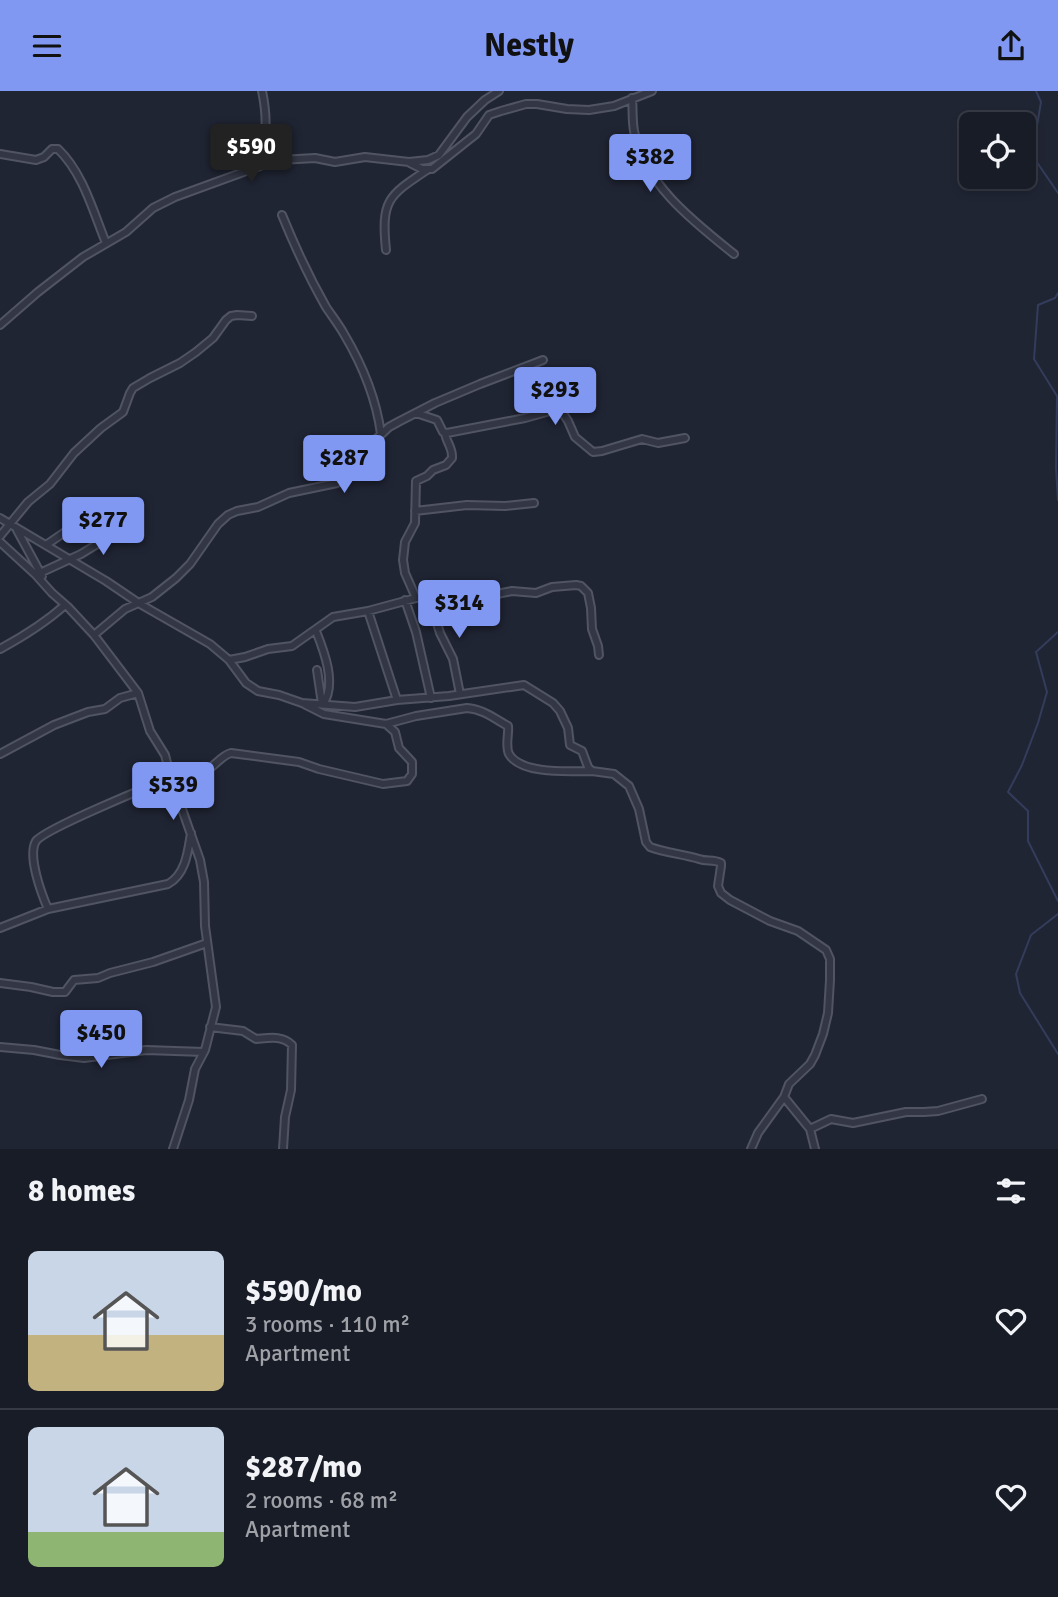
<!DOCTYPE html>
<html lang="en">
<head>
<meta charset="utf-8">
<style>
  body { margin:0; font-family:Signika,sans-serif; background:#252933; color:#f1f3f6; height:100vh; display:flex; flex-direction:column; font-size:26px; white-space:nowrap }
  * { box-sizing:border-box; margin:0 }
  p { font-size:23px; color:#9fa1a7 }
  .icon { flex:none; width:38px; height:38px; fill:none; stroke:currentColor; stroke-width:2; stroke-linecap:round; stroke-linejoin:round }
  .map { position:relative; height:1058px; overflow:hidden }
  .details { display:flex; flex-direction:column; background:#181c27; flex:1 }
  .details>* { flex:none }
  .tools { position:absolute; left:959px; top:21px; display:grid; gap:14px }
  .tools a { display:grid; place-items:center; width:77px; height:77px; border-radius:10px; background:#181c27; box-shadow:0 4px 10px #0003,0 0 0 2px #363a44; font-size:35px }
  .price { position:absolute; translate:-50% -60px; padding:0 16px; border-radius:7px; background:#8198f2; color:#111; font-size:23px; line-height:46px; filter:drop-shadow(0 2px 4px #0008) }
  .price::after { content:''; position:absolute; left:50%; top:42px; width:21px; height:16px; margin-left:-10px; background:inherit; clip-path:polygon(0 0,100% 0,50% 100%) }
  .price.selected { background:#222; color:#fff }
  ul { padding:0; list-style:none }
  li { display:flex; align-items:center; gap:21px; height:175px; padding:0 28px }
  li+li { border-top:2px solid #363a44 }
  li span { display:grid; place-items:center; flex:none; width:196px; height:140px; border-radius:10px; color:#555 }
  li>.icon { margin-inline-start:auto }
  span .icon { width:84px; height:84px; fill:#fffc; stroke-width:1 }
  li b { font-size:30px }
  h2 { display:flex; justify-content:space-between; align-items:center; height:84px; padding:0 28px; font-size:30px }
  header { display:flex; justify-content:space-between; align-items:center; height:91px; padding:0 28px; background:#8198f2; color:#111; font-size:32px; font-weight:800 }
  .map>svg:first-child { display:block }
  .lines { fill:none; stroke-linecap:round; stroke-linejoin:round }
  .stream { stroke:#333d5b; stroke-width:2 }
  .minor-casing { stroke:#505463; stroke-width:10 }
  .minor { stroke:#333745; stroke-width:6 }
</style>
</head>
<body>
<header><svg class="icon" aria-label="menu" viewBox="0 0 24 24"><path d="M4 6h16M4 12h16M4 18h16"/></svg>Nestly<svg class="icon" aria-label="share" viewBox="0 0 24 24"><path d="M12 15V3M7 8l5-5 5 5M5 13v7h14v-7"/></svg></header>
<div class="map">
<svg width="1058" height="1058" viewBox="0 0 1058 1058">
  <rect width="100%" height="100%" fill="#202534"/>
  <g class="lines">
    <path class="stream" d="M1036,0L1041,11L1032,64L1058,102
      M1058,202L1055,207L1038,214L1034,268L1057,305L1056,377L1058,409
      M1058,541L1036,561L1047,601L1038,632L1022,674L1008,701L1028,720V750L1058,810
      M1058,823L1031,844L1016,883L1020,902L1058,963"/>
    <g class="minor-casing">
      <path id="minor" d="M632,7C633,18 632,29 634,40C644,93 694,131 734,163
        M0,63L36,69L44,66L52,58H58C83,82 93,120 106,152
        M410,72L422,78H432L476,43L489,24L501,20L526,13H537L567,18L589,19L614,15L652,0
        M260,75C266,47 268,28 262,0
        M282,124C295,156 309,186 326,216C332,225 339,234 344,243C363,275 376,306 381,343
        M386,159C381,109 388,105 427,79
        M0,234L38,201L83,166L126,141L153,117L175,106L260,75L280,69L315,67L335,71L365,66L409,71L428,69L439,64L467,26L485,9L499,0
        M416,322L437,329L443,341L447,342L525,327L550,320H558L562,321L568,330L575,346L593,361L602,360L642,348L658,352L685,347
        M415,420L467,414L505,415L534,412
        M0,427L106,490L140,513L210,553L229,569L246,592L258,600L279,604L302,612L355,616L397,609L449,605L524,594L553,612L560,620L568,637L570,654L582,660L588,676L592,680L614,683L629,695L639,718L646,751L650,756C666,762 683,763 699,768C707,771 713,768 721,772V775L718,795L721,802L730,809L770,830L798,840L826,859L830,868V889L828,922L823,943L815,964L810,973L789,993L784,1006L758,1042L751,1058
        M17,439L42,485
        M0,445L28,411L50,393L74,362L101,337L123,321L130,302L133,297L150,287L180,272L196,261L213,247L226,229L231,225L237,224L252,225
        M0,451L35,483L52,502L68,516L94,544L138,602L150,640L165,664L171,687L200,769L204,791L205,835L216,916L205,959L195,978L189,1009L173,1058
        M46,454L94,421
        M40,482L81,463L122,438
        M429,506L440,542L453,568L460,603
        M416,507L405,482L403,469L405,451L415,432L416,390L427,385L433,379L446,374L452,367C453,357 446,351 445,342
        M405,509L416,541L431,607
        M368,520L397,609
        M316,540C324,560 337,593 323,613
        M94,544L125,518L152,506L176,487L190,473L218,433L228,424L237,420L258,416L289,402L337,392L372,352L389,336L400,330L435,312L480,293L543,269
        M0,558C24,545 45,532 65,514
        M229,569L245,566L268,558L292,555L333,526L368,520L416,507L468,506L497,503L512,500L536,502L552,496L576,494L581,495L588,502L591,517L592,538L598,555L599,564
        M317,579L322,613
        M304,613L324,623L386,633L416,625L467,617C483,618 495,628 508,635C509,643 505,655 509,663C521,684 571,680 592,680
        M0,663L54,634L88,621L105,618L120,607L138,602
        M48,818C42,804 27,765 36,750C45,738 153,693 173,687C183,684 195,684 205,680C215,676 220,665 231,662L299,671L319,678L383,693L407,690L412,683V671L399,657L395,641L386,633
        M0,837L48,818L168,793C186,783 188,760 191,742
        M0,892L31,896L53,901H65L74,889L98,887L110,882L153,871L207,852
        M210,936L243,940L256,948C269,947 282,944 292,954L291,999L285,1026L283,1058
        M0,956L34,959L60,964L84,967L146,959L204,961
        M784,1006L810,1038L815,1058
        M810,1038L831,1028L853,1032L906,1021H924L938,1020L982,1008"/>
    </g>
    <use href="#minor" class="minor"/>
  </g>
</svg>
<div class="tools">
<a><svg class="icon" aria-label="locate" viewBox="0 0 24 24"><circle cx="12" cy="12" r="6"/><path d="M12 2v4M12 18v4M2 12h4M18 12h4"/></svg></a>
</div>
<b class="price selected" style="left:251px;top:93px">$590</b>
<b class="price" style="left:650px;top:103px">$382</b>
<b class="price" style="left:555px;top:336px">$293</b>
<b class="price" style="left:344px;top:404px">$287</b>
<b class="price" style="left:103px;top:466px">$277</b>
<b class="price" style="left:459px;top:549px">$314</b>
<b class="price" style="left:173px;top:731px">$539</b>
<b class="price" style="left:101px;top:979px">$450</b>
</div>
<section class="details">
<h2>8 homes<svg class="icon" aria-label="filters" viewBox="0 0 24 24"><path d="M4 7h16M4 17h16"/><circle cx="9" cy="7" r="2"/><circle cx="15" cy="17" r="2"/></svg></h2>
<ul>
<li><span style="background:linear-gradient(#c9d6e8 60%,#c2b280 0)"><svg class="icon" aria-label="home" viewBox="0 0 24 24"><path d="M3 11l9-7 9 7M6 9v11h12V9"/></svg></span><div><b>$590/mo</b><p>3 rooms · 110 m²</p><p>Apartment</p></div><svg class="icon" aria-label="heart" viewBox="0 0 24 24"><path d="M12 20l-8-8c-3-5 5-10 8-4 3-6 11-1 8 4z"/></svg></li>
<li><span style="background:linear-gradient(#c9d6e8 75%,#8fb573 0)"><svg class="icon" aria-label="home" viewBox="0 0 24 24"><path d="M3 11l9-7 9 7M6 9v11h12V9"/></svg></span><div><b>$287/mo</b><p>2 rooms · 68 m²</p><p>Apartment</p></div><svg class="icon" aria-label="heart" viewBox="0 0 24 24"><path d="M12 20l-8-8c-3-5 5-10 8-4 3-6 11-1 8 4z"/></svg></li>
</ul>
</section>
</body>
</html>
